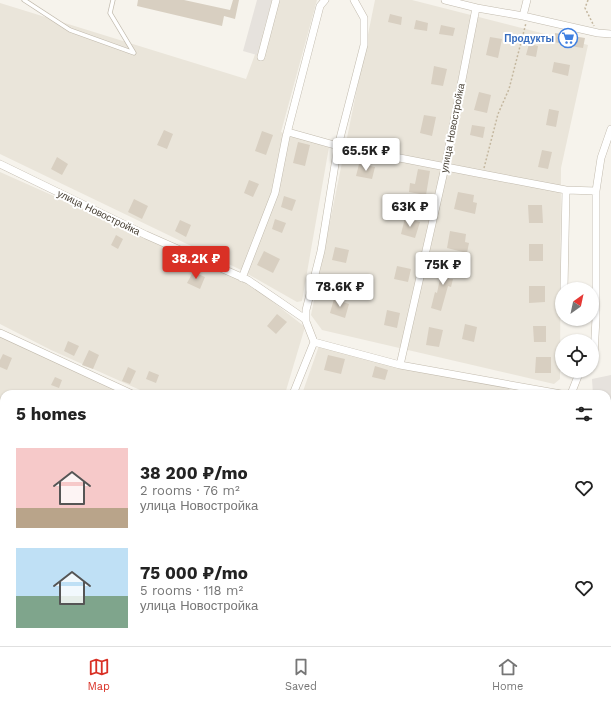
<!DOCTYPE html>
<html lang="en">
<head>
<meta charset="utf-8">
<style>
  body { margin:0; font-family:"Work Sans",sans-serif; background:#f2f2f2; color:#222; height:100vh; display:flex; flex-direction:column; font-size:15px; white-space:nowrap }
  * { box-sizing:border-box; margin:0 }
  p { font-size:13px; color:#767676 }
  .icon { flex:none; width:22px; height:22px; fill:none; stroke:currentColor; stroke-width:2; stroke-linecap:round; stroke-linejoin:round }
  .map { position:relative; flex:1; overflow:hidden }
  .panel { position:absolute; left:0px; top:390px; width:611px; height:256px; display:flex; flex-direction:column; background:#fff; border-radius:12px 12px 0 0; box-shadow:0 1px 3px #0004 }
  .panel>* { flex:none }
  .needle { width:26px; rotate:33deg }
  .tools { position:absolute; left:555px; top:282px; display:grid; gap:8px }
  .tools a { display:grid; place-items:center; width:44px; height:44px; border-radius:50%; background:#fff; box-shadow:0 1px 3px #0004; font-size:20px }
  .price { position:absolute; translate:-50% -34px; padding:0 9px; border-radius:4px; background:#fff; color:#222; font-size:13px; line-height:26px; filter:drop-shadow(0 1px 2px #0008) }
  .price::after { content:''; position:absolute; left:50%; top:24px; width:12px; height:9px; margin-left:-6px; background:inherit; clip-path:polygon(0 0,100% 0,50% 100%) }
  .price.on { background:#d93025; color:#fff }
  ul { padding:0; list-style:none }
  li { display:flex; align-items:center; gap:12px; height:100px; padding:0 16px }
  li span { display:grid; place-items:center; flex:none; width:112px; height:80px; border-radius:0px; color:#555 }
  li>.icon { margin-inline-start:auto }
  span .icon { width:48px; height:48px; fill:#fffc; stroke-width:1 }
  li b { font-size:17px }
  h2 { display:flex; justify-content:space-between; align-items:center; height:48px; padding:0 16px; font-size:17px }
  .menu { display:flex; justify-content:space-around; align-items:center; height:56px; border-top:1px solid #e0e0e0; background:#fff; font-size:11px; color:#767676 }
  .menu a { display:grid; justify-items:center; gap:2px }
  .menu .on { color:#d93025 }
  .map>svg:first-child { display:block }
  .residential { fill:#eae5da }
  .industrial { fill:#e6e2dd }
  .grass { fill:#d2eab5 }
  .building { fill:#d8cfc1 }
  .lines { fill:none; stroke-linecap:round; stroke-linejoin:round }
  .service-casing { stroke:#c2bbae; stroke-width:5 }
  .minor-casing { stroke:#c2bbae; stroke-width:8 }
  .path { stroke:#c4b79f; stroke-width:1.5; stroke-dasharray:2 2; stroke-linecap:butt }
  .service { stroke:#fff; stroke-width:3.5 }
  .minor { stroke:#fff; stroke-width:7 }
  .labels { text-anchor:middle; stroke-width:4; stroke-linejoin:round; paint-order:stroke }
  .shop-label { font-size:10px; font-weight:bold; fill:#366cbe; stroke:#fff; text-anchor:end }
  .street-label { font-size:10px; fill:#4b4439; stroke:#fff }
</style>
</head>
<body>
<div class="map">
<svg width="611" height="646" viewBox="0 0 611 646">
  <rect width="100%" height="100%" fill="#f6f3ec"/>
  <path class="residential" d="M275,0H317L281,132L329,147L302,301L297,302L239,269L0,154V3L246,79Z
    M375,0H412L588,45L561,168L560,379L554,384L322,330L311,315Z
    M0,172L249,283L305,327L285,394H149L51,350L0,324Z
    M0,336L125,394H4V466L0,464Z
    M320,343L528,394H302Z"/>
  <path class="industrial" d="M257,0H272L257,55L243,51Z
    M611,375V547L607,548V394H593L592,379Z"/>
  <path class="grass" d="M0,531L4,533V642H248L247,646H0Z"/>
  <path class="building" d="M138,0H184L230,10L233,0H239L235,19L224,16L222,26L137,6Z
    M390,14L402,17L401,25L388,22Z
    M416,20L428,23L427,31L414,29Z
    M441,25L455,28L453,36L439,34Z
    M555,33L585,38L583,48L570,46V42L559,41V43L554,42Z
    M490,37L502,39L498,58L486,55Z
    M529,44L538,46L536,57L526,55Z
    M554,62L570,65L568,76L552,72Z
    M434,66L447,69L443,86L431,84Z
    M479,92L491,95L487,113L474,110Z
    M549,109L559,111L556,127L546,125Z
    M424,115L436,117L432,136L420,133Z
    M472,125L485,127L483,138L470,135Z
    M164,130L173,134L167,149L157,145Z
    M262,131L273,135L266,155L255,151Z
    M298,142L310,145L305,166L293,163Z
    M542,150L552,152L548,169L538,167Z
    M57,157L68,164L62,175L51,169Z
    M359,164L375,167L372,179L356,176Z
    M418,169L430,171L426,195L409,192L410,183L415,184Z
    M249,180L259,184L253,197L244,193Z
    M458,192L474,195L473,202L477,203L475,214L454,209Z
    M284,196L296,200L292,211L281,207Z
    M134,199L148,206L142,219L128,212Z
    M528,205H542L543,223H529Z
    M405,218L420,222L415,238L401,234Z
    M275,219L286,223L282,233L272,229Z
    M180,220L191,225L186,237L175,231Z
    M450,231L466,234L465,242L469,243L467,253L447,248Z
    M116,235L123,239L118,249L111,245Z
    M529,244H543V261H529Z
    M335,247L349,250L346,263L332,260Z
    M264,251L280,259L273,273L257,265Z
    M442,263L453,265L449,279H453L451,287L448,286L441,311L431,308L435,292L437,293L440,279H438Z
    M397,266L411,269L408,282L394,279Z
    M193,272L205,277L200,289L187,283Z
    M529,286H545V302L529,303Z
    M334,299L349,304L345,318L330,313Z
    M387,310L400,313L397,328L384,325Z
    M277,314L287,322L276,334L267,326Z
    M465,324L477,327L474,342L462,339Z
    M533,326H546V342H534Z
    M429,327L443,330L439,347L426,345Z
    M68,341L79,346L74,356L64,351Z
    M89,350L99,355L93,369L82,365Z
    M3,354L12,358L7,370L0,367V360Z
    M328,355L345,359L341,374L324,370Z
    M536,357H551V373H535Z
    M375,366L388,370L385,380L372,377Z
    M128,367L136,371L130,384L122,381Z
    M149,371L159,375L156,383L146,379Z
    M55,377L62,380L59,388L51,385Z"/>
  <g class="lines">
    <g class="service-casing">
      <path id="service" d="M24,0L70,30L134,53L110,13L113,0"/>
    </g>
    <g class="minor-casing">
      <path id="minor" d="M445,0L477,8L523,16L598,33L611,34
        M523,16L527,0
        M261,57L276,0
        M288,132L338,146L482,174L566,190L596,191
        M0,164L146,235L248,280L305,319L314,342L293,394
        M242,278L275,193L286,137L320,6L325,0
        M564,289L566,190
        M306,321V310L321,251L338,146L364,45V18L354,0
        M0,333L132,394
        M314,342L400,365L561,394
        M592,357L594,355L596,318V191L601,158L611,129
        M400,365L445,167L476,8
        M571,394L580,371
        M607,587L611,592
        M258,646V642"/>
    </g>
    <path class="path" d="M588,0L585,8L594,26
      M484,168L498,114L509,89L526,23"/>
    <use href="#service" class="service"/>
    <use href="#minor" class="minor"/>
  </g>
  <defs>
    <g id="supermarket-ring" transform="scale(1)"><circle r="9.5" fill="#fff" stroke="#3f7fe0" stroke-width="1.5"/><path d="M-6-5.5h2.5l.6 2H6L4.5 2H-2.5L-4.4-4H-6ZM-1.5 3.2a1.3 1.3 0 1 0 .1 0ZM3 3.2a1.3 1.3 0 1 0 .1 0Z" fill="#3f7fe0"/></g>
  </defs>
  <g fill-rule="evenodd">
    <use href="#supermarket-ring" x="568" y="38"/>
  </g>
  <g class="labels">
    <g class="shop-label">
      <text x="554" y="42">Продукты</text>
    </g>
    <g class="street-label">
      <text transform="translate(452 128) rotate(-79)" y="4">улица Новостройка</text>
      <text transform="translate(99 212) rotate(26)" y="4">улица Новостройка</text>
    </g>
  </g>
</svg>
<div class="tools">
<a><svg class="needle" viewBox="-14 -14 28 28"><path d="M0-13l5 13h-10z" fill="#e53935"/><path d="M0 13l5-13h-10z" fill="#767676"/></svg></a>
<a><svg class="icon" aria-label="locate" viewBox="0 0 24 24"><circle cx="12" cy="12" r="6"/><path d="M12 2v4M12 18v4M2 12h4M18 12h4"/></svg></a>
</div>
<b class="price" style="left:366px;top:172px">65.5K ₽</b>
<b class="price" style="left:410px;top:228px">63K ₽</b>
<b class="price on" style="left:196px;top:280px">38.2K ₽</b>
<b class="price" style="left:443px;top:286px">75K ₽</b>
<b class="price" style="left:340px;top:308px">78.6K ₽</b>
<section class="panel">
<h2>5 homes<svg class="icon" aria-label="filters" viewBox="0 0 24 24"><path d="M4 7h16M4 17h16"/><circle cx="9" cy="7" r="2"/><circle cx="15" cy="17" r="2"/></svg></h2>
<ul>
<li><span style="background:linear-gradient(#f6c9c9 75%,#b9a48a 0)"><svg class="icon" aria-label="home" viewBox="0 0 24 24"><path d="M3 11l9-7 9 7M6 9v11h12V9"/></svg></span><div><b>38 200 ₽/mo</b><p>2 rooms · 76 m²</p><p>улица Новостройка</p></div><svg class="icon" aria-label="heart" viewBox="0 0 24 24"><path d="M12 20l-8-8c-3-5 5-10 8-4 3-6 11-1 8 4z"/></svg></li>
<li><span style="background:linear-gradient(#bfe0f5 60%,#7fa58c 0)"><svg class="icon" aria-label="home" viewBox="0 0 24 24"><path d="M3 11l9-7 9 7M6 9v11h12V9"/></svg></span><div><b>75 000 ₽/mo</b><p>5 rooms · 118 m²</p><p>улица Новостройка</p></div><svg class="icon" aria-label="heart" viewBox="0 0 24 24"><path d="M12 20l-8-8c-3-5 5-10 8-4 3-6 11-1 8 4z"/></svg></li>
</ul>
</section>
</div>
<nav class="menu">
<a class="on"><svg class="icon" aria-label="map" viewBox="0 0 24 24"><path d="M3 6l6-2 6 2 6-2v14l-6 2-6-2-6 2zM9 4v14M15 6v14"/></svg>Map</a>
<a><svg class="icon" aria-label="saved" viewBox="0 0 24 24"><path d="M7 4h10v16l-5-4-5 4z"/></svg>Saved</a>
<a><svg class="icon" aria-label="home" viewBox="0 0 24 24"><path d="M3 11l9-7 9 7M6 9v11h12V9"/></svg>Home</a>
</nav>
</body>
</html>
